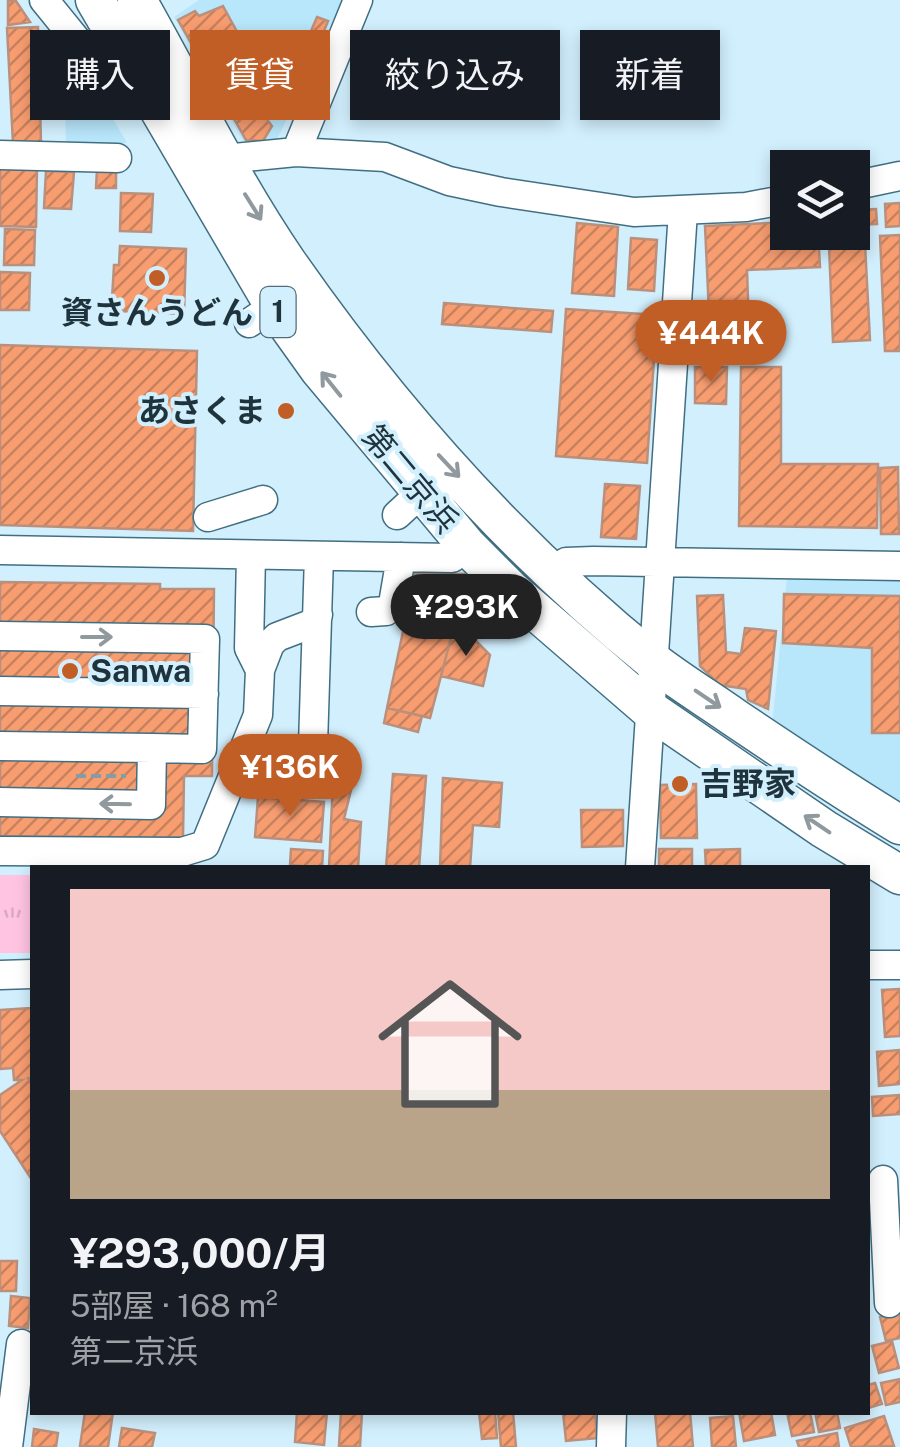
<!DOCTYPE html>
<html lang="ja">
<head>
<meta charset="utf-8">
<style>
  body { margin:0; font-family:"Public Sans","Noto Sans JP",sans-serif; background:#242831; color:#f1f3f6; height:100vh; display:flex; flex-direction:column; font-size:38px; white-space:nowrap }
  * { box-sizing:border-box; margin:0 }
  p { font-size:32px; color:#9ea1a6 }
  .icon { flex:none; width:55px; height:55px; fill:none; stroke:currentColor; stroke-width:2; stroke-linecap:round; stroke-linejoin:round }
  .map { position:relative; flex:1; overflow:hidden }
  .side { position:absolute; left:30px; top:865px; width:840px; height:550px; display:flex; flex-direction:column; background:#171b24; border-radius:0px; box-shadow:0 5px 15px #0003 }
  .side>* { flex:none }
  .banner { position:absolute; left:30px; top:30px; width:840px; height:90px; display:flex; gap:20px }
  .tools { position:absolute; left:770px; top:150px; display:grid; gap:20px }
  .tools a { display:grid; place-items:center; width:100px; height:100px; border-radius:0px; background:#171b24; box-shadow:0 5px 15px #0003; font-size:50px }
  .price { position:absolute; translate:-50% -85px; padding:0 22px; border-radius:35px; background:#c15e25; color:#fff; font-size:32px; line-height:65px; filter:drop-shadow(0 2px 5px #0008) }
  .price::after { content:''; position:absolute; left:50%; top:60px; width:30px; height:22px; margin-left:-15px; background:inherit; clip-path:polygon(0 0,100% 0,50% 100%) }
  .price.on { background:#222; color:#fff }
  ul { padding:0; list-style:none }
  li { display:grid; align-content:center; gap:20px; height:530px; padding:0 40px }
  li span { display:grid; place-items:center; height:310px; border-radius:0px; color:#555 }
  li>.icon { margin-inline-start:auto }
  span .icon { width:180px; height:180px; fill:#fffc; stroke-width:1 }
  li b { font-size:42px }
  .tag { padding:0 35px; border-radius:0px; background:#171b24; box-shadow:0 5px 15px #0003; font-size:35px; line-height:90px }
  .tag.on { background:#c15e25; color:#fff }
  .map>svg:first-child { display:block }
  .built { fill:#b8e6fb }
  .park { fill:url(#park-tufts) }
  .building { fill:url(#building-hatch); stroke:#ba907c; stroke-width:2.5 }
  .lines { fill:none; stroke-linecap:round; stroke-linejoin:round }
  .minor-casing { stroke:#416f82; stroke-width:31 }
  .highway-casing { stroke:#416f82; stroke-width:41 }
  .path { stroke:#839ca8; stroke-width:4; stroke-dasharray:10 5; stroke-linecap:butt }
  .minor { stroke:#fff; stroke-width:28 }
  .highway { stroke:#fff; stroke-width:38 }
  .oneway { stroke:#8f999e }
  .poi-dot { fill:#c15e25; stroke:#d2effd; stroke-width:4 }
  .labels { text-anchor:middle; stroke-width:8; stroke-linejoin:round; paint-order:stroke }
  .shield { fill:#d2effd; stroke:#556b76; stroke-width:2.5 }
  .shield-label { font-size:30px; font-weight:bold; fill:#1f333c }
  .poi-label { font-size:32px; font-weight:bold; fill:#1f333c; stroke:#d2effd; text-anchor:start }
  .street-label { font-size:32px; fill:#1f333c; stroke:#d2effd }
</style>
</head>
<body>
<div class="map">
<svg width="900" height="1447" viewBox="0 0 900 1447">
  <defs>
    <pattern id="park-tufts" width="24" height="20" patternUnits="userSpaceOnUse" patternTransform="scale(2.5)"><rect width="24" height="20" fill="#ffc4e2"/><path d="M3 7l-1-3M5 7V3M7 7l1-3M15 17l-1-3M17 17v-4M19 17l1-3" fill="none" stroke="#daa9c3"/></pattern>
    <pattern id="building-hatch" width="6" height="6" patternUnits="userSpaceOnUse" patternTransform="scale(2.5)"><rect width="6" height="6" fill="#f89d70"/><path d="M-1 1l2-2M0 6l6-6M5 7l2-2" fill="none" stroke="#c8815d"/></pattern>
  </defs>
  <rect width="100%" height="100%" fill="#d2effd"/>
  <path class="built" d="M199,0H342L275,144L244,143L174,17Z
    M98,94L127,143H66L65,105Z
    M787,576L900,577V803L772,726Z"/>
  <path class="park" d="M0,875H32V953H0Z"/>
  <path class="building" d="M8,1H16L30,22L8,25Z
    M223,6L270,92L253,101L272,126L263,141L246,140L178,20L195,11L199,16Z
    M317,17L328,21L316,51L305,45Z
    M38,27L41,143L13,144L7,28Z
    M40,38H44L57,66L86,93L69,101L60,97L59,111L43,110Z
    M271,49L304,71L295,85L263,61Z
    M0,169H37L36,227L0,226Z
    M97,169H116V188H96Z
    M46,171L74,172L71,209L44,208Z
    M121,193L153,194L151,232L120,231Z
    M900,203V226L886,227L885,204Z
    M876,209L877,224L852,225V210Z
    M788,222V232H818L820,267L747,270L750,354L711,356L705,226Z
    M577,223L618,227L614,296L572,293Z
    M5,229L35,230L34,265H4Z
    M900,235V351H885L880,236Z
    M631,238L657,240L654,291L628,289Z
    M865,244L870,340L833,342L829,246Z
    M120,246L186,249L184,314L118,311V299H112L114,265H119Z
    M0,272L30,273L29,310H0Z
    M444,303L553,311L551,332L442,324Z
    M566,309L657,315L647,463L556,456Z
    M0,345L197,351L193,531L0,525Z
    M695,367H727L726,404L695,403Z
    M741,367H781V464H878L877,528L739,526Z
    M898,467L899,534H881L880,468Z
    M605,484L640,486L636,539L601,537Z
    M415,574H464L488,597L452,634L430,718L387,708Z
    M0,582L160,584V589H214L212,776H184L183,838L0,836Z
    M784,594L900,596V733H872V648L783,643Z
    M723,595L726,652L741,654L745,628L776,631L768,709L748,700L746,689L720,685L700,666L697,596Z
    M460,625L490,655L483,686L441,676L452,634Z
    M387,708L422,716L418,732L384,723Z
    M334,759L358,761L344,819L361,822L358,868H329Z
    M393,774L426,776L419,868H386Z
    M443,778L502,783L499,827L473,825L470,868H440Z
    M696,784L697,838H661L660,785Z
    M258,797L324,802L321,842L255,837Z
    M581,810H623V846L582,847Z
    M291,849L323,851L322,868L290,865Z
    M659,849H692V868H659Z
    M740,849V868H706L705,850Z
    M900,989V1036L885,1037L882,990Z
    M32,1004V1077L28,1078L32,1085V1180L0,1131V1095L22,1080H14L13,1068L0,1069V1010L31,1008Z
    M900,1050V1084L879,1086L877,1052Z
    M900,1095V1114L873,1116L872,1097Z
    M0,1261H17L16,1291H0Z
    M11,1296L30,1298L28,1328L9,1326Z
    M900,1312V1338L886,1341L880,1317Z
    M892,1341L899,1368L879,1373L872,1346Z
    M900,1379V1402L886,1405L881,1383Z
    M875,1383L882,1404L868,1408V1385Z
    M85,1412H113L108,1447L80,1446Z
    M297,1412H327L324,1445L295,1442Z
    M341,1412H362L360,1447L339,1446Z
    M479,1412H495L497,1438L482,1439Z
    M498,1412H513L516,1447H501Z
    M563,1412H595L597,1438L566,1441Z
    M655,1412H690L693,1447H658Z
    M739,1412H771L775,1435L744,1441Z
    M787,1412H810L814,1432L792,1436Z
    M815,1412H837L840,1428L819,1432Z
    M733,1416L736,1447H712L710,1418Z
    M884,1416L894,1446L851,1447L845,1428Z
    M122,1428L155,1433L152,1447H119Z
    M34,1429L58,1433L56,1447H32Z
    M837,1433L839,1447H799L797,1441Z"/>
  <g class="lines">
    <g class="minor-casing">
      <path id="minor" d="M44,0L83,48L92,53L119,45
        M296,152L358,0
        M0,155L117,158
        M224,159L296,152L385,157L449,181L501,192L634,212L746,207L788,199
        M852,186L900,176
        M249,323L274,306
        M397,515L421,493
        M208,517L263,500
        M0,550L452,558L467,546
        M251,555L249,648L260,670
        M552,571L566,562L593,561L900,566
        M371,612L386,611L393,604L401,557
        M0,636L205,639L202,749L152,748L151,805L0,802
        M0,691L204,694
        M0,746L152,748
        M269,765C291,764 299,762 313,745L319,556
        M0,851L182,852L205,845L258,715L260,670L270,644L277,637L311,624L318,615
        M640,868L683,211
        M868,965H900
        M0,975L32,974
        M883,1180L889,1303
        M8,1447L21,1344
        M611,1447L612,1412"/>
    </g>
    <g class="highway-casing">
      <path id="highway" d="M95,0L274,306L319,369L467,546L510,589L650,710L824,829L900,875
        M137,0C187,88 230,179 287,262C390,410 514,549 654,662C680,682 708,699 735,718C790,755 844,791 900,825"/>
    </g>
    <path class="path" d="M76,776H126"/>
    <use href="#minor" class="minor"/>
    <use href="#highway" class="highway"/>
  </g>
  <defs><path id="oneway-shaft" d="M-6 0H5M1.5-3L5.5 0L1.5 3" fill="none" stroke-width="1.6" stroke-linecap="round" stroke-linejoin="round" transform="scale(2.5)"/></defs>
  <g class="oneway">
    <use href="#oneway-shaft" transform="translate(253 207) rotate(58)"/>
    <use href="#oneway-shaft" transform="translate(331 384) rotate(-129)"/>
    <use href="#oneway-shaft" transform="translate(449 466) rotate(47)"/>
    <use href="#oneway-shaft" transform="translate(97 637)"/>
    <use href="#oneway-shaft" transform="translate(708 699) rotate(34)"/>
    <use href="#oneway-shaft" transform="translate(115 804) rotate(-179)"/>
    <use href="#oneway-shaft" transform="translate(817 824) rotate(-146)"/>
  </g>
  <g class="poi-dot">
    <circle cx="157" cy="278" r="10"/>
    <circle cx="286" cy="411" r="10"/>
    <circle cx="70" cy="671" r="10"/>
    <circle cx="680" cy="784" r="10"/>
  </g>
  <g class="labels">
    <rect class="shield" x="260.5" y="287" width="35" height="50" rx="8"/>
    <g class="shield-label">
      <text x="278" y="322">1</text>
    </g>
    <g class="poi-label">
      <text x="157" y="324" text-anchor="middle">資さんうどん</text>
      <text x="266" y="422" text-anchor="end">あさくま</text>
      <text x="90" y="682">Sanwa</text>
      <text x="700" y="795">吉野家</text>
    </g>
    <g class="street-label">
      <text transform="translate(410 479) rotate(50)" y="11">第二京浜</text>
    </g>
  </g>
</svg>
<div class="tools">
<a><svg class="icon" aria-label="layers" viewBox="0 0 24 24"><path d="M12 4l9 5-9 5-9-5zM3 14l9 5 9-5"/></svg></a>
</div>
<b class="price" style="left:711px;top:385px">¥444K</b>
<b class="price on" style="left:466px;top:659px">¥293K</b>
<b class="price" style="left:290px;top:819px">¥136K</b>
<div class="banner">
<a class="tag">購入</a>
<a class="tag on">賃貸</a>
<a class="tag">絞り込み</a>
<a class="tag">新着</a>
</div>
<section class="side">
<ul>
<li><span style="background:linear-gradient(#f6c9c9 65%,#b9a48a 0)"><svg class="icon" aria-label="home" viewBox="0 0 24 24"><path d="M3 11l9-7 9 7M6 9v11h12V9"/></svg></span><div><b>¥293,000/月</b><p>5部屋 · 168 m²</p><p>第二京浜</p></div></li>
</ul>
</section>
</div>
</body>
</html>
